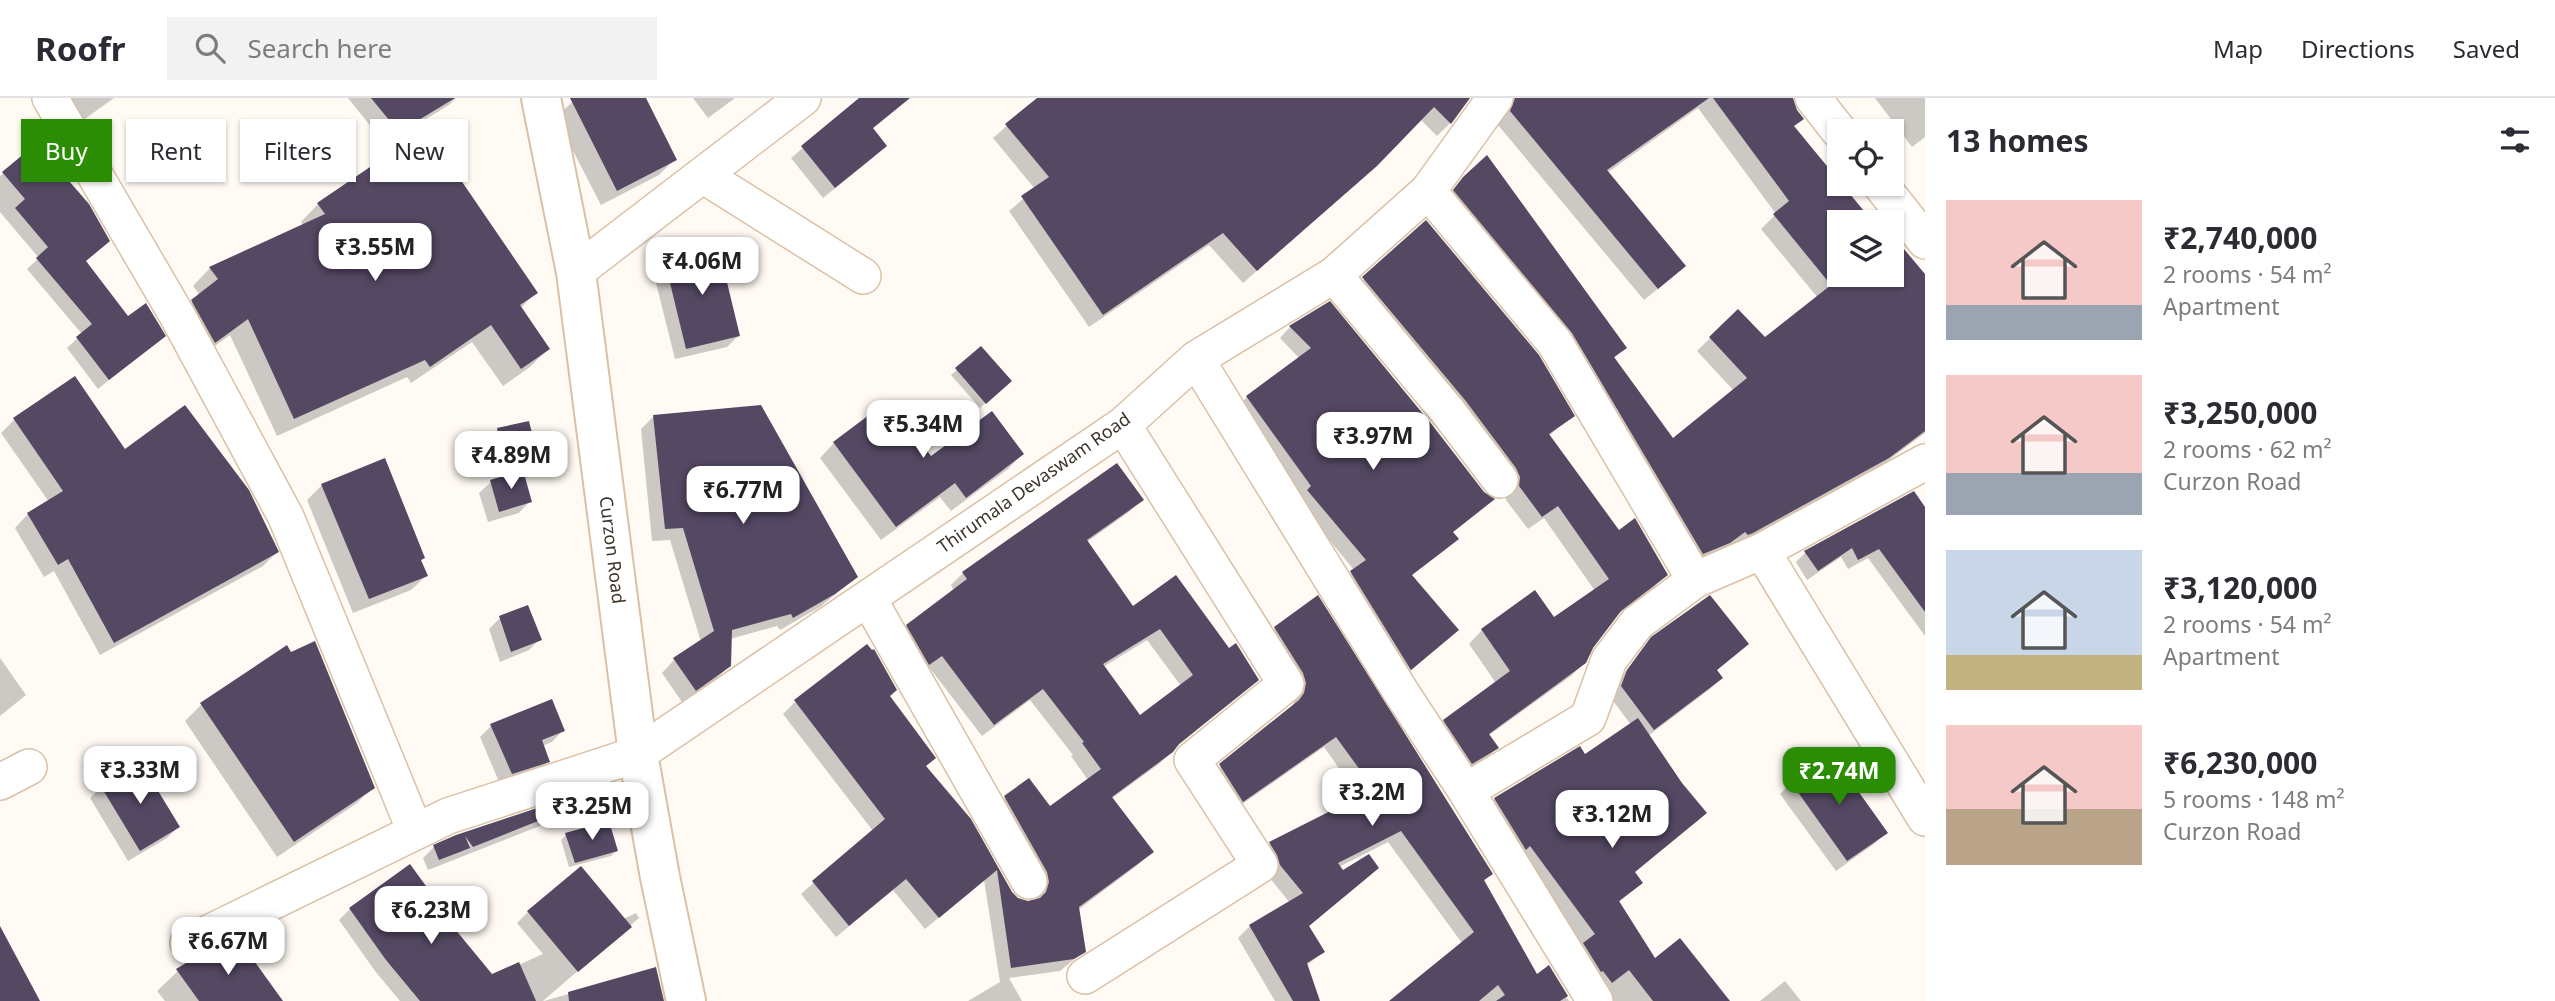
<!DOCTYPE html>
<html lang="en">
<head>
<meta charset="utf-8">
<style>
  body { margin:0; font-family:"Noto Sans",sans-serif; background:#f2f2f3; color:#2b2b33; height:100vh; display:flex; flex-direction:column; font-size:26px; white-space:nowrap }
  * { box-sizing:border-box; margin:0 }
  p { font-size:23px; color:#7c7c81 }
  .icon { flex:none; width:38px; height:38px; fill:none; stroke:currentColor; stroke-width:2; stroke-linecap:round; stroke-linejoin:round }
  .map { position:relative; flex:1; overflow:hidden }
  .side { display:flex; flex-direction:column; background:#fff; width:630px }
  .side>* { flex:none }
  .banner { position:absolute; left:21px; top:21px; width:665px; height:63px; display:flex; gap:14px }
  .fabs { position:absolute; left:1827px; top:21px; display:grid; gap:14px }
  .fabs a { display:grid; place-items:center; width:77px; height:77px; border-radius:0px; background:#fff; box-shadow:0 2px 5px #0004; font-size:35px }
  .price { position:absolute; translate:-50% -60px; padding:0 16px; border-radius:14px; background:#fff; color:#222; font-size:23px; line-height:46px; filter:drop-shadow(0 2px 4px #0008) }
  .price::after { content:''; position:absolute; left:50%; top:42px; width:21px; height:16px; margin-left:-10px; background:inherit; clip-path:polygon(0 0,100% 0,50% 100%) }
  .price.on { background:#2a8d04; color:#fff }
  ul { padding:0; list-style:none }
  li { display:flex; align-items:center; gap:21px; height:175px; padding:0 21px }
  li span { display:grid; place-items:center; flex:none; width:196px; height:140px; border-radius:0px; color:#555 }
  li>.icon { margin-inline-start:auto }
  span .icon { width:84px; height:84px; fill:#fffc; stroke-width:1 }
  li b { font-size:30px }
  h2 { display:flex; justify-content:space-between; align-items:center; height:84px; padding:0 21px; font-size:30px }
  .tag { padding:0 24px; border-radius:0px; background:#fff; box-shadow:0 2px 5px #0004; font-size:24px; line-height:63px }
  .tag.on { background:#2a8d04; color:#fff }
  header { display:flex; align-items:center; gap:42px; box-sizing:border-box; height:98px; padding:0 35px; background:#fff; border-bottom:2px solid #e1e1e2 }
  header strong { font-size:33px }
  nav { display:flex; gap:38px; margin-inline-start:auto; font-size:24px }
  .search { width:490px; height:63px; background:#f2f2f3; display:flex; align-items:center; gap:18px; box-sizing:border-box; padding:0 24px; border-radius:0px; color:#7c7c81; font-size:26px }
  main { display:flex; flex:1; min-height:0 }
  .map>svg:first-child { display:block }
  .shadow { fill:#0003; fill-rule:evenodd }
  .building { fill:#544863; fill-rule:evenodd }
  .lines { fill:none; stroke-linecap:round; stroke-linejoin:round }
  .minor-casing { stroke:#dac1a6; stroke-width:38 }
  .secondary-casing { stroke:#dac1a6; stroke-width:42 }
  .minor { stroke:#fff; stroke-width:35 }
  .secondary { stroke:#fff; stroke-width:38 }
  .labels { text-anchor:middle; stroke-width:7; stroke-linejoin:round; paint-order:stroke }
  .street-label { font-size:18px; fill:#3d3328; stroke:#fff }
</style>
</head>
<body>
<header>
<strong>Roofr</strong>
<div class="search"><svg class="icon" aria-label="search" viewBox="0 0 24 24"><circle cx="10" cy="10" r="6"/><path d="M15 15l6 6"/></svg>Search here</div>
<nav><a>Map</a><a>Directions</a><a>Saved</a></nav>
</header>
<main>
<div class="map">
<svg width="1925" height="903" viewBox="0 0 1925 903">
  <rect width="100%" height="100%" fill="#fffaf4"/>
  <path class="shadow" d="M65,0H114L82,23Z
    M348,0H456L449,7L385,46Z
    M579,0H644L675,61L659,77L601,107L556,20L572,4Z
    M693,0H735L708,20Z
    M862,0H910L872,31L874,59L823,100L791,60Z
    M1039,0H1468L1450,25L1437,38L1420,21L1361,81L1243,185L1209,147L1089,229L1009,113L1035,91L993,40Z
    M1496,0H1792V29L1871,124H1839V177H1892V150L1925,179V335L1874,373L1734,449L1731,446L1715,458L1690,469L1450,95L1464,81L1625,250L1613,261L1673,343L1734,293L1697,253L1710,240L1765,241L1818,200L1761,131L1776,116L1698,10L1607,75L1670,181L1644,202L1498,27L1502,17Z
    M1875,0H1925V39L1912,49Z
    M43,42L54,68L84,164L127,221L163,238L98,291L67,250L82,236L27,171L39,160L0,114V78Z
    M318,106L536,194L520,211L548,251L530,269L503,288L472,244L411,285L407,279L277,338L230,237L197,261L175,221L200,197L193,188L210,170L303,128L301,124Z
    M1426,124L1572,317L1549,338L1619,434L1666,476L1653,490L1614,519L1591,549L1585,564L1571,578L1488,638L1497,650L1483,663L1458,678L1431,636L1444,623L1496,585L1469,546L1482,532L1554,521L1595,493L1544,420L1528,431L1506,402L1507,393L1350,194Z
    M665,162L738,238L727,249L675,261L653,173Z
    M1290,229L1481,412L1452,435L1456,441L1445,452L1410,478L1446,542L1400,582L1341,486L1354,472L1298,404L1236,310L1247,299L1300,261L1280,240Z
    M981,250L1009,283L980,310L951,277Z
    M654,318L856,479L820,509L780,532L777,528L730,541L729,568L716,581L682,604L662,575L674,562L701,544L670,442L652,443L641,331Z
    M14,322L125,354L277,454L263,468L100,557L54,473L44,479L15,430L28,416L49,404L1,335Z
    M498,332L538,368L532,373L522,375L530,403L519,415L488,424L479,395L491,384L501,381L492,337Z
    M834,345L930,361L1022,356L1008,371L951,413L940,399L881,442L820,360Z
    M1116,367L1141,402L1129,414L1087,444L1133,510L1229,552L1257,581L1174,651L1159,666L1111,701L1151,754L1139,766L1078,812L1084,853L1060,873L1009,880L1022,903H968L1000,884L984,782L925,831L893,792L836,839L801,796L873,733L783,616L795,604L888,598L925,669L969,722L1011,795L1017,801L1028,805L1036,803L1038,797L993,712L1005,700L1050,710L1088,682L1071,658L1073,657L1030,602L982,638L929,569L917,578L895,540L907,528L954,493L951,487L963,475ZM1147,542L1181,588L1140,620L1103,569Z
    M322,387L423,460L420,463L426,478L411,492L353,515L307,402Z
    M1925,412V538L1868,460L1848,471L1841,459L1807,482L1796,464L1806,454Z
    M500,520L540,541L529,552L500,564L489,531Z
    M1275,530L1491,776L1483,784L1536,878L1549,870L1569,903H1394L1462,845L1388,744L1339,769L1343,774L1377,770L1308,829L1323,854L1306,868L1318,903H1275L1238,840L1250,828L1290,805L1269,779L1259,757L1270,746L1360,700L1324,649L1231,714L1208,679L1293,608L1295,598L1263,542Z
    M1652,541L1747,546L1716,573L1721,580L1710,591L1648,638L1681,686L1704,715L1634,775L1641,785L1618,805L1655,863L1728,903H1600L1572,858L1583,847L1483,713L1495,701L1585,658L1631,627L1611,600L1616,585Z
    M291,556L373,689L357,705L277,759L185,623L201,607Z
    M0,560L26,597L0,618Z
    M491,628L563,632L552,644L542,648L548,663L537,674L500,686L480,639Z
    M139,665L178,729L167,740L128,763L90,700L101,689Z
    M1791,685L1885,735L1874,746L1836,773L1780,696Z
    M566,711L555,722L428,772L423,760L434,749L456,738Z
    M566,737L616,753L611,758L569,769L561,742Z
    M434,809L492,879L543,856L517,825L528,814L623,821L636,815L639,820L543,903H400L375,873L339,822L350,811Z
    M197,865L280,903H165L157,893L178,873Z
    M655,871L662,903H544Z
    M1785,883L1801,903H1760Z"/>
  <path class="building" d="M371,0H455L399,34Z
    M570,0H646L677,62L617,93Z
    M859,0H910L873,30L887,48L835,90L801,48Z
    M1037,0H1470L1451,26L1434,9L1377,68L1257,173L1223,135L1103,217L1021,98L1049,79L1005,26Z
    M1515,0H1709L1607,72L1686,168L1658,191L1510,13Z
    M1713,0H1793L1797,12L1804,21L1794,28L1873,124H1839V177H1892V147L1898,144L1925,176V333L1889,360L1753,435L1748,437L1745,434L1730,445L1703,456L1572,235L1453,92L1463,79L1487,57L1627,250L1614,259L1673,340L1747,280L1709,239L1738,211L1765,239L1831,187L1773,116L1789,103Z
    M426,31L538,195L520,207L550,251L521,271L491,227L430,269L425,262L294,321L248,221L215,245L191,202L218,181L209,169L325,116L317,105Z
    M43,40L62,63L56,68L89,106L110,143L86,163L128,218L146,205L166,238L109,282L76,239L92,226L36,160L48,149L15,110L25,101L2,74Z
    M1426,122L1539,257L1575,318L1549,336L1619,432L1635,420L1668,477L1621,513L1593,550L1586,565L1489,636L1499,650L1472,666L1443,622L1510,573L1481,531L1535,492L1554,519L1609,481L1558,408L1542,419L1519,388L1520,379L1516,370L1465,302L1362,179Z
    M718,147L740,238L686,251L664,160Z
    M1330,203L1433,328L1484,394L1495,401L1453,434L1459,441L1412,477L1459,532L1411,572L1350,473L1366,462L1307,392L1311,388L1246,298L1311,250L1289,228Z
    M981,248L1012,283L986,306L955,270Z
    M75,278L125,351L185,307L249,392L279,454L114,545L68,461L58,467L27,415L63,393L13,320Z
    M889,302L931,358L992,313L1024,356L966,400L955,385L896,429L833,344Z
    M761,307L858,479L835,496L793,520L791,516L732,532L731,568L696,593L673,560L714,533L683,430L665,431L653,317Z
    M529,323L540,368L506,376L497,330Z
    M385,360L425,460L421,462L428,478L369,501L321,386Z
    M1117,365L1144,402L1087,442L1133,508L1176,477L1229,550L1236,545L1259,582L1179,646L1173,654L1112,699L1154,754L1079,809L1086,854L1074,861L1011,870L997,772L939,820L906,781L849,828L812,783L885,721L794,602L867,546L872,552L874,551L897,592L890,598L936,660L926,668L971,721L1012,794L1018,800L1028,803L1040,800L1046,794L1049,784L1047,774L1004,698L1029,680L1050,708L1101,671L1082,645L1084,644L1043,591L994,627L942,558L929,567L906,527L967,481L962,474ZM1160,531L1193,577L1140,617L1103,566Z
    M523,372L532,404L499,414L490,382Z
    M1914,393L1925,409V514L1879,451L1858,462L1852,450L1818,473L1804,453Z
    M1318,497L1493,776L1484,782L1537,876L1549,867L1568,898L1560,903H1496L1505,897L1498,887L1479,903H1389L1474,834L1401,733L1338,765L1343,772L1369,756L1379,770L1309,828L1325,854L1307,865L1320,903H1293L1249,827L1303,795L1280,767L1277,757L1269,744L1374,691L1336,639L1243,704L1219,666L1299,602L1304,595L1306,585L1303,575L1274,529Z
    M1710,497L1749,546L1717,572L1723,580L1654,632L1621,588L1627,572L1651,539Z
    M528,507L542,542L511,554L499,518Z
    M315,543L375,690L294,744L200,605L287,547L291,554Z
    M552,601L565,633L542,642L550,664L512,676L490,626Z
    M1638,620L1682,685L1707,715L1635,774L1643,785L1619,803L1655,860L1680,840L1730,903H1653L1629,872L1612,885L1603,873L1601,874L1583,845L1595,836L1530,748L1526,752L1494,700L1580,648L1585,656Z
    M1831,655L1888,735L1847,763L1790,683Z
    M140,663L180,729L140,753L100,687Z
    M564,701L568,711L473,749L465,738L470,750L439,762L433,747L456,737Z
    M609,723L618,753L575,765L565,735Z
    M410,766L439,806L436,808L492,876L519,864L536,903H420L386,862L349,810Z
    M581,768L632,829L578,874L527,813Z
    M0,828L40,903H0Z
    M239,842L283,903H199L176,871L186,865L197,863Z
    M656,869L664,903H569L568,894Z"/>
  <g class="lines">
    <g class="minor-casing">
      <path id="minor" d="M50,0L178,219L286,419L415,733
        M1813,0L1839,33
        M704,78L863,178
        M1880,86L1925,143
        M1428,93L1555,245L1695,482L1637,525L1609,562L1588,620L1466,693L1595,903
        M576,174L803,0
        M1334,177L1449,315L1500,382
        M1196,261L1401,594L1466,693
        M1762,453L1925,720
        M1695,482L1762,453L1925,364
        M868,500L1029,783
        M0,684L29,669
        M188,845L448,718L638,656L1123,327L1196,261L1334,177L1428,93L1495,0
        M1085,878L1260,767L1192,662L1286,586L1123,327"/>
    </g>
    <g class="secondary-casing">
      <path id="secondary" d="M541,0L576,174L638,656L660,779L686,903"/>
    </g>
    <use href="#minor" class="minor"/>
    <use href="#secondary" class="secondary"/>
  </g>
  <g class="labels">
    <g class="street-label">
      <text transform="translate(1034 385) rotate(-35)" y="6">Thirumala Devaswam Road</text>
      <text transform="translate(612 452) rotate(83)" y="6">Curzon Road</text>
    </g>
  </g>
</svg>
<div class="fabs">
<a><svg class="icon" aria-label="locate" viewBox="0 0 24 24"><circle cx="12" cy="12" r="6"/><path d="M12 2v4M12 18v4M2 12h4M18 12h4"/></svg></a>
<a><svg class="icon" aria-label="layers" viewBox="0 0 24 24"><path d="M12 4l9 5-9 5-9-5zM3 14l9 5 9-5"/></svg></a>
</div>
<b class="price" style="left:375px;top:185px">₹3.55M</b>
<b class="price" style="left:702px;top:199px">₹4.06M</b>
<b class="price" style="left:923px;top:362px">₹5.34M</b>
<b class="price" style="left:1373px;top:374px">₹3.97M</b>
<b class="price" style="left:511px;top:393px">₹4.89M</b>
<b class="price" style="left:743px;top:428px">₹6.77M</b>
<b class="price" style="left:140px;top:708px">₹3.33M</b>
<b class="price on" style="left:1839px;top:709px">₹2.74M</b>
<b class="price" style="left:1372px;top:730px">₹3.2M</b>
<b class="price" style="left:592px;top:744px">₹3.25M</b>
<b class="price" style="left:1612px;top:752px">₹3.12M</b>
<b class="price" style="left:431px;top:848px">₹6.23M</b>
<b class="price" style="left:228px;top:879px">₹6.67M</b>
<div class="banner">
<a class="tag on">Buy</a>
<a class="tag">Rent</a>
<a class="tag">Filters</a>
<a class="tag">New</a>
</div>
</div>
<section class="side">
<h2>13 homes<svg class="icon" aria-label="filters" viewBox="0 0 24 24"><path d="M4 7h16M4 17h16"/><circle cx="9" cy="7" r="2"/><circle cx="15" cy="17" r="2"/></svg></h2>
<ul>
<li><span style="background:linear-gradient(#f6c9c9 75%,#9aa5b1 0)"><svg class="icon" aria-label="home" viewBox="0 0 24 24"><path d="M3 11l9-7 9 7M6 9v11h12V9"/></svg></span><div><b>₹2,740,000</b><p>2 rooms · 54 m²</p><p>Apartment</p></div></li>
<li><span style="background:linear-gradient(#f6c9c9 70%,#9aa5b1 0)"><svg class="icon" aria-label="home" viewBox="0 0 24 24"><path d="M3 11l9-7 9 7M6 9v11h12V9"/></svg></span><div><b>₹3,250,000</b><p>2 rooms · 62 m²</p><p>Curzon Road</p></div></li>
<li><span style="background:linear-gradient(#c9d6e8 75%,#c2b280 0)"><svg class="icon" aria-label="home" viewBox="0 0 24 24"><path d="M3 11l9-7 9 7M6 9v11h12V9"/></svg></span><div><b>₹3,120,000</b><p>2 rooms · 54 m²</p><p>Apartment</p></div></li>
<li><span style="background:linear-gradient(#f6c9c9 60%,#b9a48a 0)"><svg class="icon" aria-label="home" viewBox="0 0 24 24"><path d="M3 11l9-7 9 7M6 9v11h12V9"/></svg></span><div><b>₹6,230,000</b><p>5 rooms · 148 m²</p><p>Curzon Road</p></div></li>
</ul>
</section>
</main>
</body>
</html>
